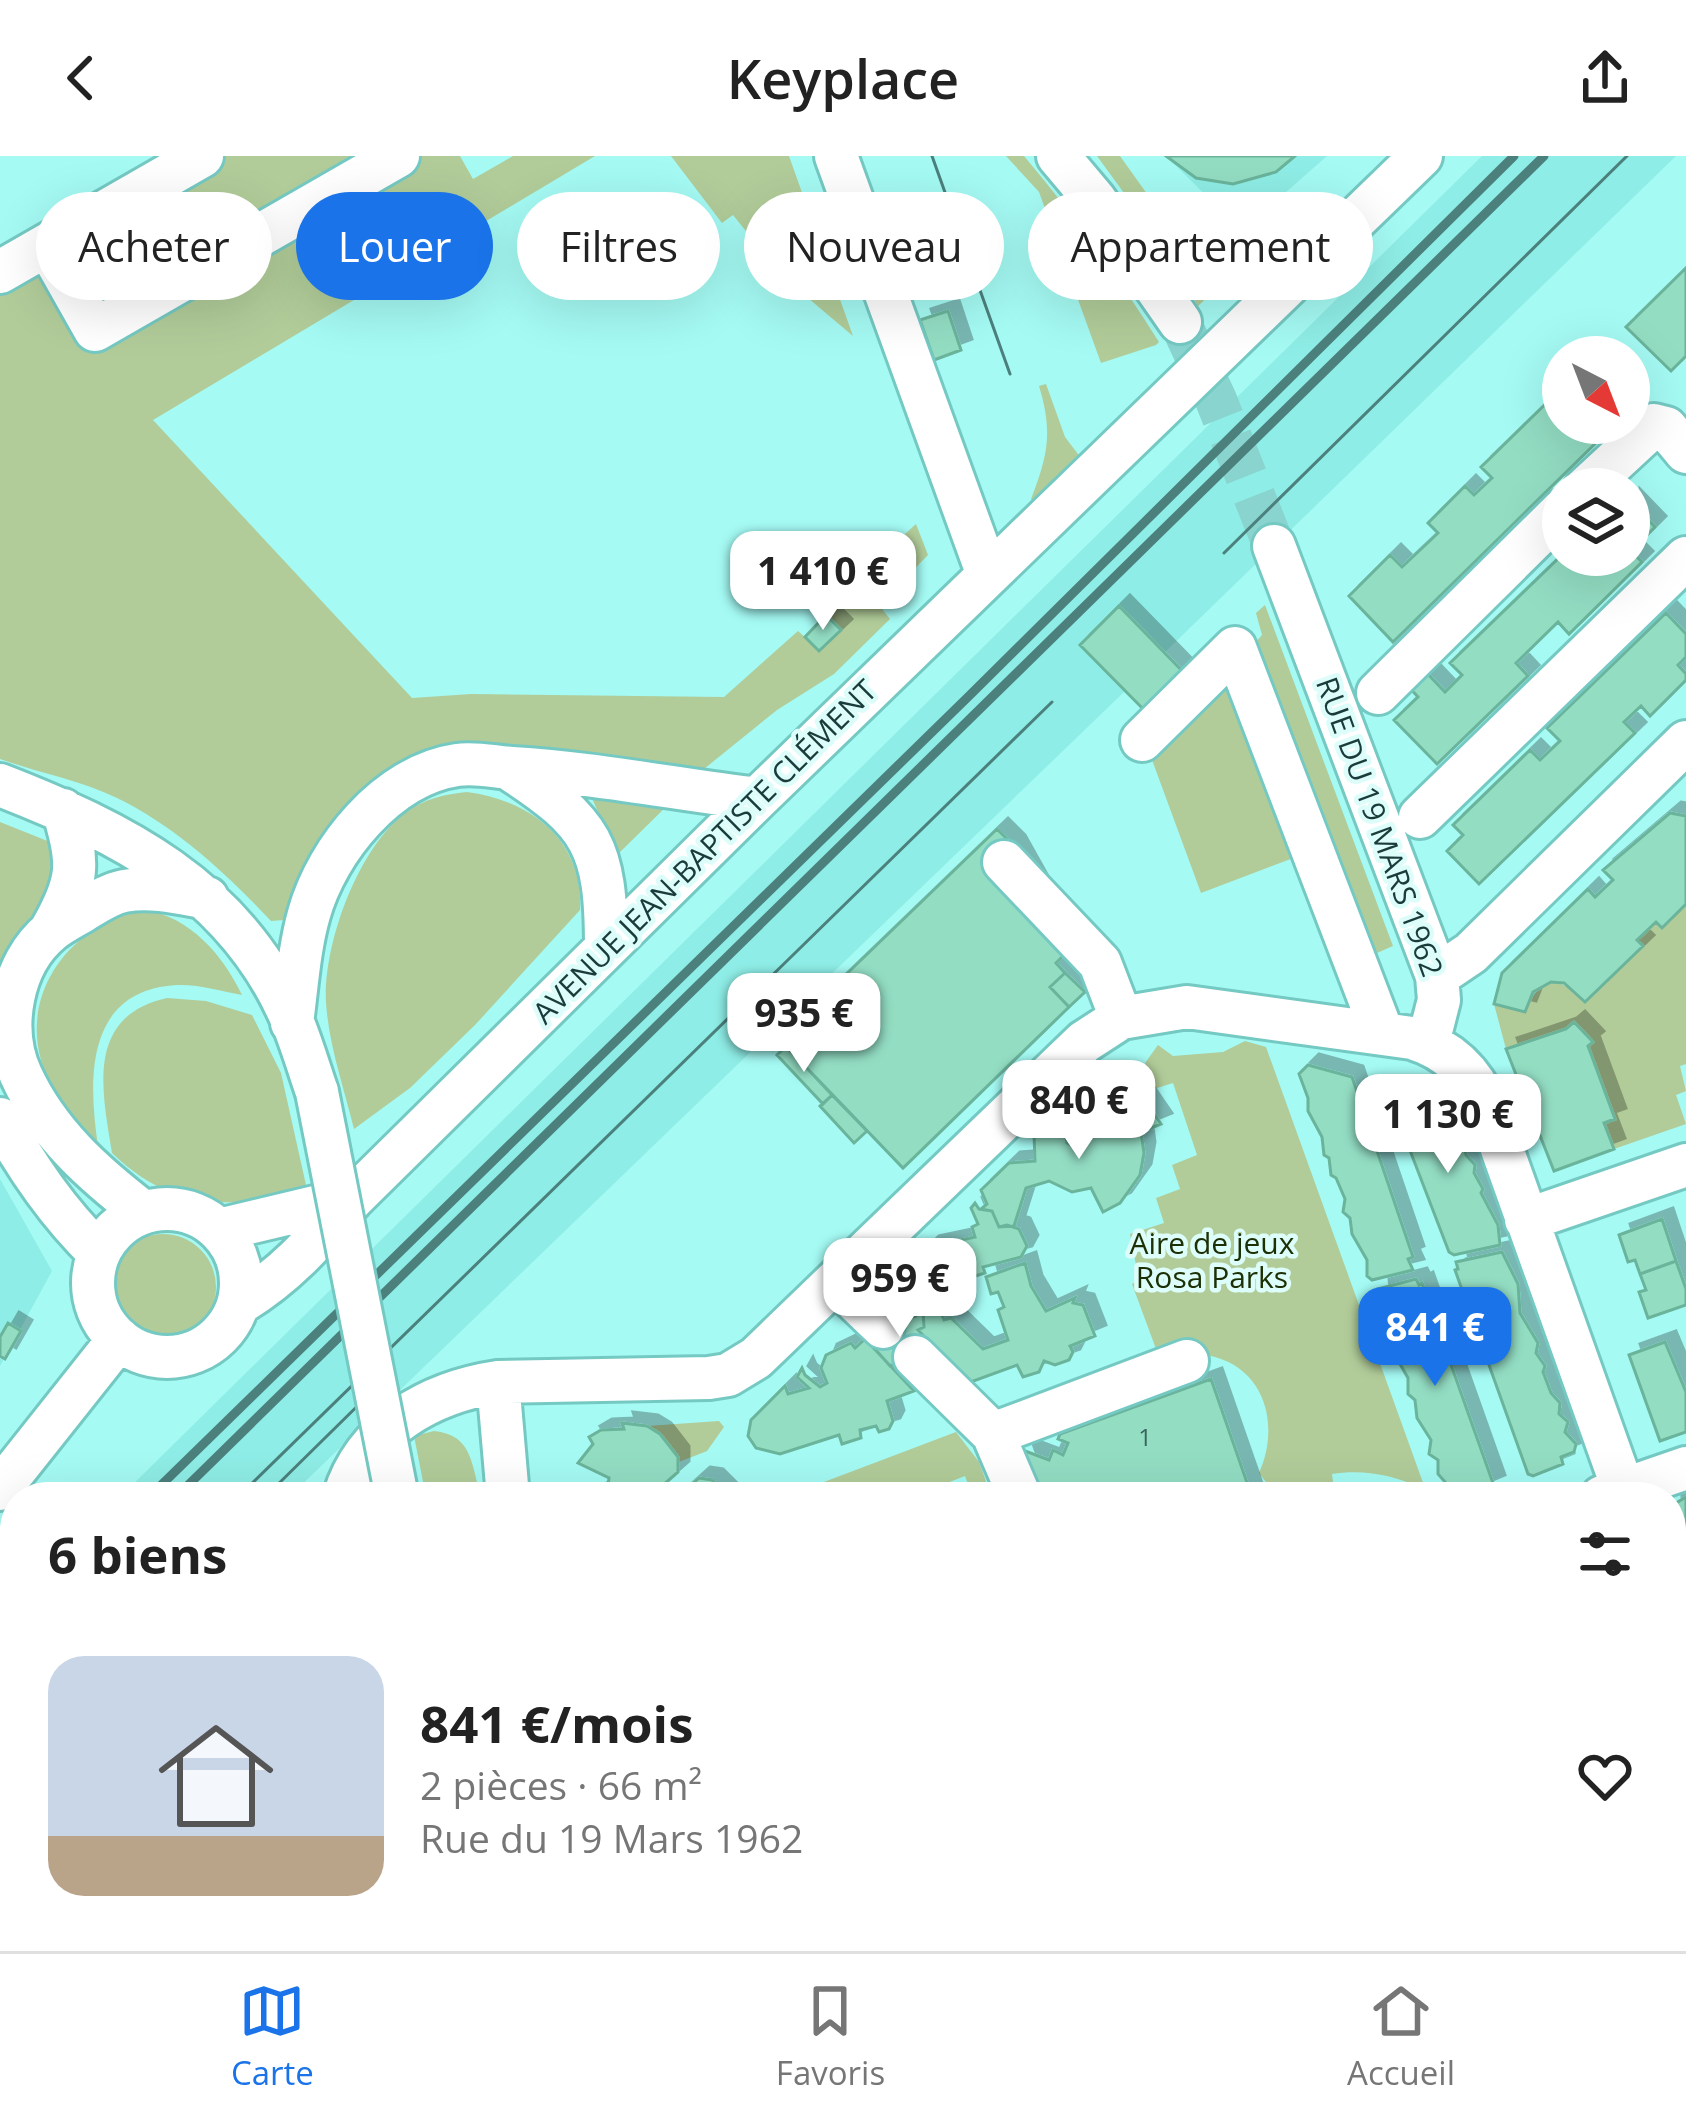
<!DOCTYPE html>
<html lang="fr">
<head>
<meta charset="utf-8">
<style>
  body { margin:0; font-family:"Open Sans",sans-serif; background:#f2f2f2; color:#222; height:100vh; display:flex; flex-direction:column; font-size:45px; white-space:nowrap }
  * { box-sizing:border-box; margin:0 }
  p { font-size:39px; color:#767676 }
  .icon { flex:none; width:66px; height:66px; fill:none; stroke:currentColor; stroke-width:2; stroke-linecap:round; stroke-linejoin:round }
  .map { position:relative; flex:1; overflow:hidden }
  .panel { position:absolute; left:0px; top:1326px; width:1686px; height:471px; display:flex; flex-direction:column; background:#fff; border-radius:48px 48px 0 0; box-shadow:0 12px 48px #0002 }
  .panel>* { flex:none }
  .hud { position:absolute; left:36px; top:36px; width:1614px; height:108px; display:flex; gap:24px }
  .needle { width:78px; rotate:138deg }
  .tools { position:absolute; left:1542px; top:180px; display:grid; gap:24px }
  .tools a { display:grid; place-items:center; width:108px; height:108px; border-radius:50%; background:#fff; box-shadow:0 12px 48px #0002; font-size:60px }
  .price { position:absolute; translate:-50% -102px; padding:0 27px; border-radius:24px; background:#fff; color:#222; font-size:39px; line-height:78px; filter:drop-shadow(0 3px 6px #0008) }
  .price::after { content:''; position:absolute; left:50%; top:72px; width:36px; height:27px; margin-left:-18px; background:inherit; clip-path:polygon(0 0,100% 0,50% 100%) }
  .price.current { background:#1a73e8; color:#fff }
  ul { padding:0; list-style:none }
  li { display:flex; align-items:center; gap:36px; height:300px; padding:0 48px }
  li+li { border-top:3px solid #e0e0e0 }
  li span { display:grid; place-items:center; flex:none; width:336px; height:240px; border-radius:36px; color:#555 }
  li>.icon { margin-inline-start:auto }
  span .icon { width:144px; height:144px; fill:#fffc; stroke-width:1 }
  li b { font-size:51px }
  h2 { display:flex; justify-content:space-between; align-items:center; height:144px; padding:0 48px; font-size:51px }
  .chip { padding:0 42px; border-radius:54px; background:#fff; box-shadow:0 12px 48px #0002; font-size:42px; line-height:108px }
  .chip.current { background:#1a73e8; color:#fff }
  header { display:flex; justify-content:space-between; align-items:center; height:156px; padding:0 48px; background:#fff; font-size:54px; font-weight:600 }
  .dock { display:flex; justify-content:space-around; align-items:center; height:168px; border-top:3px solid #e0e0e0; background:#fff; font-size:33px; color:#767676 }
  .dock a { display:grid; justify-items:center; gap:6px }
  .dock .current { color:#1a73e8 }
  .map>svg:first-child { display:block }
  .built { fill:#8eede6 }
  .green { fill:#b1cc99 }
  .building { fill:#93ddc3; stroke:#6bb49b; stroke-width:3; filter:url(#shadow) }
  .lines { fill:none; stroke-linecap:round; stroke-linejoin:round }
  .minor-tunnel { stroke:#89d4cf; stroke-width:42; stroke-dasharray:42 21; stroke-linecap:butt }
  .minor-casing { stroke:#75c9c3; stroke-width:48 }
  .minor { stroke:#fff; stroke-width:42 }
  .tram { stroke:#4b807d; stroke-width:3 }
  .rail { stroke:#4b807d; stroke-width:9 }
  .minor-bridge-casing { stroke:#75c9c3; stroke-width:48; stroke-linecap:butt }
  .minor-bridge { stroke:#fff; stroke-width:42 }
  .labels { text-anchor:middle; stroke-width:9; stroke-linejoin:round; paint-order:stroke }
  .number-label { font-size:24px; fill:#38645c }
  .street-label { font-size:30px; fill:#193c3a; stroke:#ddfdfa }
  .park-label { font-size:30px; fill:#1d2f04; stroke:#ddfdfa }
</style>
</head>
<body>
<header><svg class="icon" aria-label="back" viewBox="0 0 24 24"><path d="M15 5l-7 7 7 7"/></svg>Keyplace<svg class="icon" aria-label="share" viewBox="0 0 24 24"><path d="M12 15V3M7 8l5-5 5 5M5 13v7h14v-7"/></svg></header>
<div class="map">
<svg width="1686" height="1795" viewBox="0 0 1686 1795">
  <defs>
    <filter id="shadow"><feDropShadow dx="11" dy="-11" stdDeviation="0" flood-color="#0004"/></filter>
  </defs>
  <rect width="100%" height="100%" fill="#a5faf4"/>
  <path class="built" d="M1166,0H1327L1242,75Z
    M1482,0H1676L1165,496L1150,560L1124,536L289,1341H120Z
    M0,1023L52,1115L0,1210Z
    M15,1446V1613L0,1628V1462Z"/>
  <path class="green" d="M158,0H460L473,23L513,0H595L153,264L412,542L471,538L724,541L798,475L820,495L840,474L821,454L916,368L928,399L879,449L890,463L834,518L777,554L699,617L522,596L324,687L289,747L284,764L271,765C227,718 175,670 117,642C80,624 39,617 0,603V92Z
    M671,0H789L853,180L789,126L804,109L794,100L778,115L733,59L722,67Z
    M1006,0H1024C1074,59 1118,121 1159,186L1156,189L1101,207L1039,36Z
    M1097,0H1120L1192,101L1212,137L1198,150L1162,89Z
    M1046,228L1065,281L1084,306L1037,350L1031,343C1048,299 1053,276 1039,230Z
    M1265,449L1393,790L1363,803L1254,488L1262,479L1256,457Z
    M1214,527L1232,529L1296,701L1201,737L1148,593Z
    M467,636C530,644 584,684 580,754L475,869L410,932L354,973C344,932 329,890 326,847C323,788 358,692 406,656C424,643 445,638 467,636Z
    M591,640L673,644L617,699Z
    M0,666L60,690L63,705L0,830Z
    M1686,748V908L1680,910L1686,935L1676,939L1686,968L1614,993L1604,967L1615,962L1588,890L1574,866L1566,873L1506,893L1494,848L1525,856C1534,833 1548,817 1573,834L1656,767L1662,772Z
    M145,754C190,761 223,799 242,839C221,835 198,828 177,829C85,834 88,923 98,990C77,965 50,937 41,904C21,833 74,766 145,754Z
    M167,842L206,845L252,859L281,917L308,1038C230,1051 173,1056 112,997C102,935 85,860 167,842Z
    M1245,885L1266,891L1426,1335C1398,1319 1363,1313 1332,1318L1335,1341H1277L1259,1317C1279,1273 1268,1216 1215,1201C1198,1196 1177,1200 1159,1201L1132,1128L1139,1124L1130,1078L1164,1067L1156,1042L1180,1033L1172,1009L1197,999L1173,927L1154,933L1145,907L1158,889L1173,900L1223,896Z
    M110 1131a53 53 0 1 1 106 0a53 53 0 1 1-106 0Z
    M719,1265L724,1271L707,1295L679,1306L669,1287L647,1270Z
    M434,1275C473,1279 471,1308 481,1341H426L414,1280Z
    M956,1276L979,1306L991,1339L973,1341L965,1320L911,1341L787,1340Z
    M1359,1782H1485L1492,1795H1344L1346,1788L1355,1791Z"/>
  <path class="building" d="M1295,0L1276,16L1233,28L1196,22L1166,0Z
    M1295,0L1276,16L1233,28L1196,22L1166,0Z
    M1686,112V200L1671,215L1626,171Z
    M948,155L961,194L934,204L920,164Z
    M1563,231V267H1598L1607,276L1393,486L1349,440L1390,399L1402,411L1438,377L1428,367L1465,330L1474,339L1492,322L1481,311Z
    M1629,344L1655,371L1631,395L1642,406L1569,478L1558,466L1516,507L1528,520L1437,608L1394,564L1418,541L1407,529L1423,513L1445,536L1462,519L1450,507L1563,398L1629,399Z
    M1119,450L1189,522L1150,560L1080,489Z
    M1666,457L1686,478V501L1678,509L1686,518V524L1650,560L1641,550L1624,566L1635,577L1479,728L1447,695L1463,679L1453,669L1530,594L1540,604L1560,585L1547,572Z
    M826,459L841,474L819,495L805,481Z
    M1670,657L1686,660V748L1662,772L1656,766L1637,784L1643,790L1585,846L1564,827L1551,826L1533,836L1525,856L1494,848L1502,817L1588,733L1595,741L1613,724L1603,714Z
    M997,673L1014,690L1071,792L1056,807L1065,817L1050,831L1069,851L903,1012L779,883Z
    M1065,817L1085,836L1069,851L1050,831Z
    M1574,866L1593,886L1588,890L1615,963L1604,967L1614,993L1554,1015L1506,893L1566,873Z
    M786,890L832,939L823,948L777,899Z
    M1308,909L1352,921L1413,1101L1408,1103L1413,1114L1372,1124L1367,1120V1104L1352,1078L1350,1062L1343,1056L1345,1043L1336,1022L1331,1019L1329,1002L1324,999L1322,981L1308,955V942L1299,918Z
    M1135,930L1161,968L1141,976L1144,997L1140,1019L1120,1047L1103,1056L1091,1032L1072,1036L1049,1025L1026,1032L1014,1070L999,1071L992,1055L981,1053L987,1048L981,1034L1009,1007L1035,1005L1034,978H1056L1065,974L1067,987L1081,994L1090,974L1086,971L1099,944L1105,948L1101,954L1120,964Z
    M1403,935L1450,956L1461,970L1466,999L1475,1009L1474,1017L1483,1033L1481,1037L1498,1069L1500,1089L1454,1099L1449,1096L1401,971L1397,939Z
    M832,939L867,975L854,987L820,950Z
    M975,1047L979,1053L992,1055L999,1071L1007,1069L1019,1073L1027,1090L1021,1101L983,1111L985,1117L943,1130L940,1139L912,1151L909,1146L901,1150L892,1147V1139L886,1132L928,1091L975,1081L972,1071L978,1068L971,1052Z
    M1662,1063L1676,1105L1640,1118L1635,1104L1628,1106L1619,1079Z
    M1502,1096L1518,1128L1520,1157L1538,1187L1536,1197L1545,1210L1543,1216L1551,1237L1560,1247L1559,1258L1568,1266L1565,1276L1576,1288L1574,1296L1561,1301L1563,1308L1533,1320L1528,1318L1455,1114L1458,1113L1456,1106Z
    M1676,1105L1686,1133V1149L1648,1162L1639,1136L1646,1134L1640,1118Z
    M1025,1107L1031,1130L1046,1155L1075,1142L1073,1147L1083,1149L1095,1180L1070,1190L1073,1196L1069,1204L1055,1209L1044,1205L1039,1216L1023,1221L1017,1209L968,1227L918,1174L924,1171L923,1155L938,1150L944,1164L951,1162L983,1193L1008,1184L998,1154L1004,1151L998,1136L991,1138L986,1121Z
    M1416,1123L1419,1129L1422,1127L1494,1330L1467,1341L1445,1338L1446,1327L1438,1318V1304L1429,1298L1431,1284L1417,1262L1415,1244L1408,1238V1222L1396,1201L1395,1183L1390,1181L1389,1166L1380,1155L1378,1133Z
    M919,1154L923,1155L924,1171L918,1174L936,1193L890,1210L861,1177L916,1160Z
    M8,1167L21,1175L5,1203L0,1200V1181Z
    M865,1183L914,1235L887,1245L893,1265L889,1273L879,1276L876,1270L860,1274L861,1282L842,1288L839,1279L780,1298L756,1292L748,1280L751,1264L785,1230L788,1238L809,1232L797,1221L802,1212L805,1219L820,1231L827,1227L821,1212L826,1199L851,1187L855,1192Z
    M1665,1186L1686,1236V1276L1660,1285L1629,1199Z
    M1211,1223L1252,1341H1037L1020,1293L1049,1304L1053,1294L1063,1299L1068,1287L1058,1283L1060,1278Z
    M622,1267L647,1270L660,1278L678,1301V1316L653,1338L591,1341L608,1330L609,1322L578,1307L593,1288L589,1281L601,1274L624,1273Z
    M699,1322L712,1324L729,1341H678Z
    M1686,1341V1416L1671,1375V1350Z
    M1671,1556L1686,1598V1652L1671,1611Z
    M1686,1718V1795H1648L1644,1782H1671V1726Z
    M761,1782H901L935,1791L937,1782H995L991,1795H761Z
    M1092,1782H1146L1143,1795H1089Z
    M1183,1782H1313L1333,1788L1331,1795H1180Z"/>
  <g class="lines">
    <path class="minor-tunnel" d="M1180,166L1216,244L1274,390"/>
    <g class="minor-casing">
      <path id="minor" d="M836,0L988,419
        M1058,0L1095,44L1180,166
        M47,89L95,174L398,0
        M0,116L202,0
        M1585,333L1654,269L1666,272L1686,296
        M1274,390L1437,820L1439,844L1428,887
        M1378,537L1563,354
        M1142,584L1235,492L1382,876
        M508,612C593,667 606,690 606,792
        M0,629C121,676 233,732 289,857C300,882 308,910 317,936
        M1420,661L1686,402
        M1004,706L1100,807L1121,862
        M51,774C79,725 80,707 63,654
        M1437,820L1471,797L1686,586
        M292,867C297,830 299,793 309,758C327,693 388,619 457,609C476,606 494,611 512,612C595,617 675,633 757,643
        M0,963C28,1013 58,1057 99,1097
        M93 1127a74 74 0 1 1 148 0a74 74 0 1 1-148 0Z
        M143,1056C94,1018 48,978 21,919C0,873 11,808 51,775C61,767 73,761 83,755C96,747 109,738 124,735C152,730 180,737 207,742
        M1526,1064L1686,1009
        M219,1074L353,1042
        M836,1126L883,1171
        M238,1148C285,1121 318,1082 353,1042L757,643L1421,0
        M915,1201L993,1278L1020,1341
        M498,1226L508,1341
        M993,1278L1187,1205
        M0,1333L119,1183
        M344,1341C365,1272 431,1236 498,1226L709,1222L728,1219L756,1202L1084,886L1121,862L1187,851L1412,882C1448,893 1473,916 1487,951L1626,1341
        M1602,1341L1686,1312
        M1671,1464L1686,1507
        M477,1782L484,1795
        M638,1782L654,1795
        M567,1795L577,1782
        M1032,1795L1036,1782"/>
    </g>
    <use href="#minor" class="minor"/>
    <path class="tram" d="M932,0L1010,218
      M1224,397L1627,0
      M238,1341L1052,546
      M265,1341L393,1215
      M0,1584L15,1569
      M0,1611L15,1595"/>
    <path class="rail" d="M149,1341L970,539L1514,0
      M176,1341L1544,0
      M0,1517L15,1501"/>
    <g class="minor-bridge-casing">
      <path id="minor-bridge" d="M317,936L397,1341"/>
    </g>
    <use href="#minor-bridge" class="minor-bridge"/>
  </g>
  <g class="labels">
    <g class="number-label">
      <text x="1145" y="1290">1</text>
    </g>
    <g class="street-label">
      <text transform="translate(1379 671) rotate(70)" y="10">RUE DU 19 MARS 1962</text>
      <text transform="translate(705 696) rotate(-45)" y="10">AVENUE JEAN-BAPTISTE CLÉMENT</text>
    </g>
    <g class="park-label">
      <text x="1212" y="1098">Aire de jeux<tspan x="1212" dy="34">Rosa Parks</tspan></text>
    </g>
  </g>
</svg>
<div class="tools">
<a><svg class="needle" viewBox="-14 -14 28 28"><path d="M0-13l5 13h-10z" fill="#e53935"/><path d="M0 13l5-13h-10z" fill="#767676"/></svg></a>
<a><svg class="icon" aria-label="layers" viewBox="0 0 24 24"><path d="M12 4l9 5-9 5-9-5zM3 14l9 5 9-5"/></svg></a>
</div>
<b class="price" style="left:823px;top:477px">1 410 €</b>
<b class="price" style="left:804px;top:919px">935 €</b>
<b class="price" style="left:1079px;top:1006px">840 €</b>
<b class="price" style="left:1448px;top:1020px">1 130 €</b>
<b class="price" style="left:900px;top:1184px">959 €</b>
<b class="price current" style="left:1435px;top:1233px">841 €</b>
<div class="hud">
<a class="chip">Acheter</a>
<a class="chip current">Louer</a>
<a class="chip">Filtres</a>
<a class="chip">Nouveau</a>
<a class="chip">Appartement</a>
</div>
<section class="panel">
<h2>6 biens<svg class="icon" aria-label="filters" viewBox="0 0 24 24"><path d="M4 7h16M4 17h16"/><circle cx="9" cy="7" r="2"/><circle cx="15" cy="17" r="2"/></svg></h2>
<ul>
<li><span style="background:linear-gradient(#c9d6e8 75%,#b9a48a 0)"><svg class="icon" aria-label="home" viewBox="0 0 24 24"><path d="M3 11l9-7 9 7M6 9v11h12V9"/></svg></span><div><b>841 €/mois</b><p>2 pièces · 66 m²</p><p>Rue du 19 Mars 1962</p></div><svg class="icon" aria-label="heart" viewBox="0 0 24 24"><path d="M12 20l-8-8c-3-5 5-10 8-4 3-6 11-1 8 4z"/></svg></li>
</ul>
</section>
</div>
<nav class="dock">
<a class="current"><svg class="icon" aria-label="map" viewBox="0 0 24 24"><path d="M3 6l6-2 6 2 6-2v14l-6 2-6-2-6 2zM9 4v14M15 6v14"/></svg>Carte</a>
<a><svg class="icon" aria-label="saved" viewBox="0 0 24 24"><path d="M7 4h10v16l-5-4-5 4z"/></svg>Favoris</a>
<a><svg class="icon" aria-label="home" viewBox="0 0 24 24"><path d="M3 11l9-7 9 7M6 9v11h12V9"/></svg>Accueil</a>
</nav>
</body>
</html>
